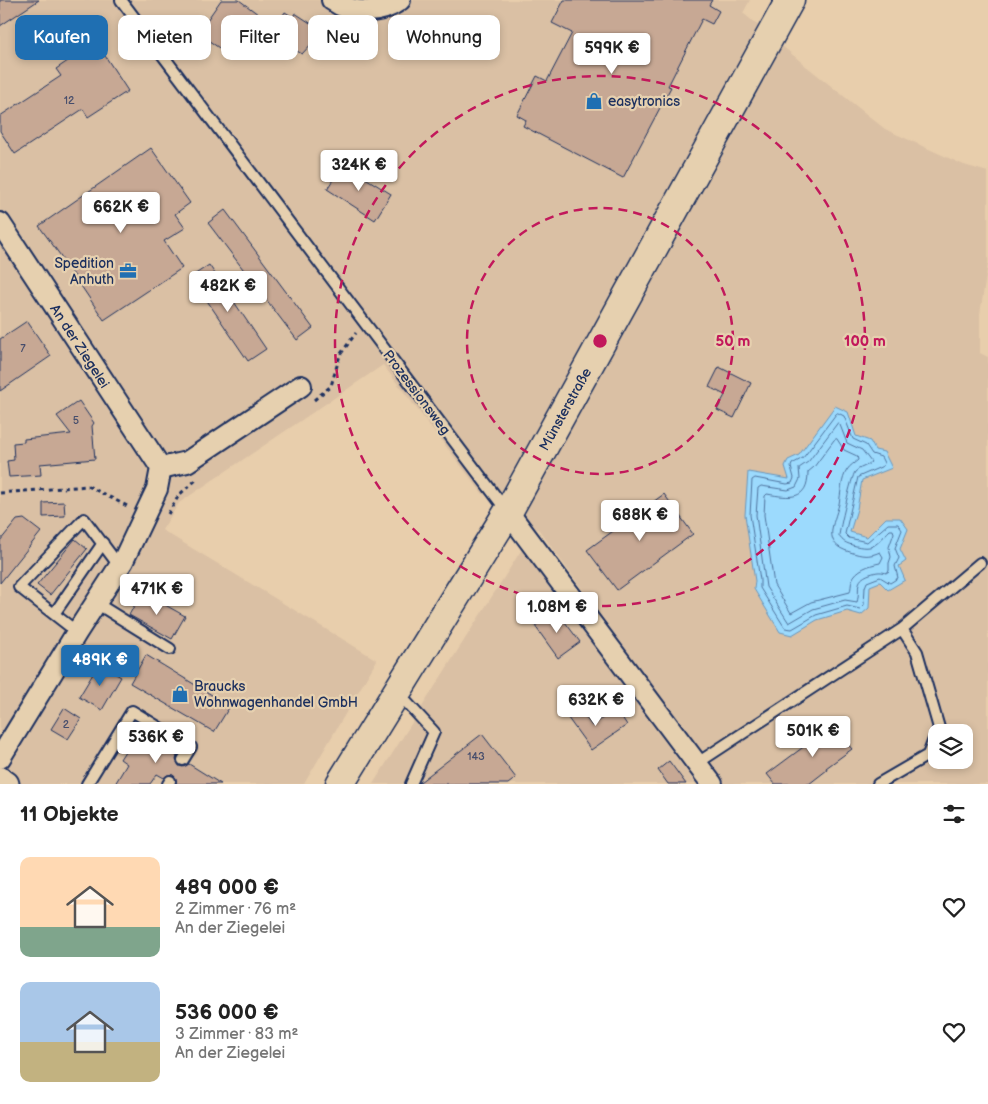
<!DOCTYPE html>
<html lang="de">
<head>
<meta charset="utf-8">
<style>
  body { margin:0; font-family:"Balsamiq Sans",sans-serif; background:#f6f6f6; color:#222; height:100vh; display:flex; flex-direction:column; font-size:19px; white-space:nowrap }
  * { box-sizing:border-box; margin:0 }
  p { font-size:16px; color:#767676 }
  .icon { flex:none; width:28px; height:28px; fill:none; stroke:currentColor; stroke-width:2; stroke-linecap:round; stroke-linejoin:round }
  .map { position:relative; height:784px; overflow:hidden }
  .sheet { display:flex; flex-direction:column; background:#fff; flex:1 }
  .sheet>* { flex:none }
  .hud { position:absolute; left:15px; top:15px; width:500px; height:45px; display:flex; gap:10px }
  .buttons { position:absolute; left:928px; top:724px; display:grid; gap:10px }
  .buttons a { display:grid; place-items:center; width:45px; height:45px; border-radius:10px; background:#fff; box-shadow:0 2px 8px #0003; font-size:25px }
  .price { position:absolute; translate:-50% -42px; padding:0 11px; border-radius:5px; background:#fff; color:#222; font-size:16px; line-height:32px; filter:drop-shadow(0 1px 2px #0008) }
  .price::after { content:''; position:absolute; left:50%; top:30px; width:15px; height:11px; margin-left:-8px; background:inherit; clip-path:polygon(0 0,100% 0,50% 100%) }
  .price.active { background:#1f6fb2; color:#fff }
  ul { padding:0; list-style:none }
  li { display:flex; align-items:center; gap:15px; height:125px; padding:0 20px }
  li span { display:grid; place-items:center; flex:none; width:140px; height:100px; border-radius:10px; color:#555 }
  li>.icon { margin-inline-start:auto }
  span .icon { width:60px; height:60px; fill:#fffc; stroke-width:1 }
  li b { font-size:21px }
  h2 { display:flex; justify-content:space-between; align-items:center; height:60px; padding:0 20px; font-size:21px }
  .tag { padding:0 18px; border-radius:10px; background:#fff; box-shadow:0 2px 8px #0003; font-size:18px; line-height:45px }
  .tag.active { background:#1f6fb2; color:#fff }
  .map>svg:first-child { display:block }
  .built { fill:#dac0a4; fill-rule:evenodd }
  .water { fill:#9cdafd; stroke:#6896bd }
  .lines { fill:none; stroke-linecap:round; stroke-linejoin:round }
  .shore { stroke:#4f739e; stroke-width:1 }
  .building { fill:#c7a894; stroke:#1b2f5e }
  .service-casing { stroke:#1b2f5e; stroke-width:14 }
  .minor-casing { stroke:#1b2f5e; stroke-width:24 }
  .tertiary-casing { stroke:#1b2f5e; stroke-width:29 }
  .secondary-casing { stroke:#1b2f5e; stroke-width:31 }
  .path { stroke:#1b2f5e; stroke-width:3; stroke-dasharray:4 4; stroke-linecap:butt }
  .service { stroke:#e6d0af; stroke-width:10 }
  .minor { stroke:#e6d0af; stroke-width:20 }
  .tertiary { stroke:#e6d0af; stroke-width:25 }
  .secondary { stroke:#e6d0af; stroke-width:28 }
  .ring { fill:none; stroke:#c2185b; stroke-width:2.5; stroke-dasharray:9 6 }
  .labels { text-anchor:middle; stroke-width:4.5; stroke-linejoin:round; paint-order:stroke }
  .number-label { font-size:11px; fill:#464d6c }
  .poi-label { font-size:14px; fill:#1b2f5e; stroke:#e6d0af; text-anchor:start }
  .street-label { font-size:14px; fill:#1b2f5e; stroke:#e6d0af }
  .centre { fill:#c2185b; stroke:#e6d0af; stroke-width:2.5 }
  .ring-label { font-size:15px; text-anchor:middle; font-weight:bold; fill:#c2185b; stroke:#e6d0af; stroke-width:4.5; stroke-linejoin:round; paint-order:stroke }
</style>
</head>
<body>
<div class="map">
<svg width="988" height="784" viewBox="0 0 988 784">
  <rect width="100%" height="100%" fill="#e8ceac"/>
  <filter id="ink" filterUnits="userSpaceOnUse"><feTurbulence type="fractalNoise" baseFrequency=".02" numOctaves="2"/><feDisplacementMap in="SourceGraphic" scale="10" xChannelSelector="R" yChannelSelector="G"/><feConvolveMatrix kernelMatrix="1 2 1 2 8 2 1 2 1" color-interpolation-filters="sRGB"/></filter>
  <g filter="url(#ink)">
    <path class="built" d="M0,0H750L743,13L806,66L885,129L964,165L988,172V263L980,314V353L988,357V784H724L539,530L482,493L383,365L179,503L162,530L377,660L304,784H0ZM936,732H964V760H936Z
      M522,549L696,784H373Z"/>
    <path class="water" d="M835,406L848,412L856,436L870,441L875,450L884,452L892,468L862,480L857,509L850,532L867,537L886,518H900L908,529L900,549L906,561L899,566L905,580L888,590L880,582L870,586L869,608L861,615L847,611L817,620L792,635L780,632L754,589L755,581L745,515L748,472L789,479L785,466L788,460L799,455Z"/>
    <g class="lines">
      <path class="shore" d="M838,413L844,416L853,439L866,445L872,454L881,457L884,463L883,466L858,477L845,534L849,538L867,542L888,524H898L902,530L895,548L899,558L895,566L898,578L890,583L880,577L867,582L865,587L864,605L860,609L847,606L816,615L792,629L785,628L760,588V580L750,515L752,480L755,478L787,484L792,483L794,478L791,467L792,464L803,458L836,414Z
        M838,423L840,425L847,443L862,450L871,462C867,467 859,467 855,472C852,475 839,531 839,536C843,542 846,543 852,545C875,551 875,545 890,530H893L894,533L889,547L891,557L889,563V571L886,573C880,571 876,572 870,574C853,580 861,589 857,602L845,600L813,609L789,623L766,587L756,515L758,488L761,486L788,490L796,487L800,479L799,468L808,462Z
        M837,439L844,450L857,456L858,460C855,463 850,465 847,470C841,479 841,493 839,504C834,524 821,544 850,552C862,556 869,557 880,552L883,557L880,563C870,565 856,569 852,580C851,584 851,589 850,592L811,602L791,613L774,585L764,515L765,496L767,494C790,498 808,501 808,472L814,467L834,440Z"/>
    </g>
    <path class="building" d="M0,0H39L0,26Z
      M221,0H239L258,14L229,55L198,33Z
      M564,0H712L709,5L719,11L712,24L702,19L668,86L671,87L623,178L523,126L526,120L517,115L537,76L547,81L572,33L552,23Z
      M285,12L293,17L295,13L318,28L313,37L314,41L302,54L278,40L282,34L274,29Z
      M96,42L128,91L88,117L83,109L15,154L0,131V116L61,76L56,69Z
      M151,148L190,203L175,214L185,228L164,241L182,268L104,320L63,259L39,226Z
      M343,164L391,194L375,220L327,189Z
      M225,210L313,328L297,340L208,223Z
      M209,265L266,349L248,361L191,277Z
      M27,321L51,356L0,391V339Z
      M719,367L751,383L734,418L717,410L725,395L709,387Z
      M79,401L94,423L92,426L95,459L40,464L41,475L9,477L7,461L14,460L13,443L24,442V439L71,434L57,416Z
      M664,494L693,534L617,590L587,550Z
      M64,502L65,516L43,517V503Z
      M24,519L41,532L0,583V541L17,520Z
      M75,539L87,549L50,595L37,585Z
      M142,592L185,616L172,639L129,615Z
      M556,610L580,642L558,658L535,626Z
      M146,655L230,706L214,732L130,683Z
      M99,664L121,677L102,710L79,697Z
      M577,706L592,726L616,708L627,725L591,750L565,714Z
      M64,708L81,719L68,739L51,729Z
      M837,722L850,739L846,742L852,749L826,768L827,770L809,784H775L767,774Z
      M140,728L172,749L170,752L177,756L176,760L179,766L183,767L189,764L221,784H176V778L173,775H167L164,778L157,774L150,784H115L127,764L120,759Z
      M482,734L516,778L508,784H419L420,782Z
      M669,761L686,784H668L658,770Z"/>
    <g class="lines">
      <g class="service-casing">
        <path id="service" d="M121,0L506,510
          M96,603L170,649
          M54,614L103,543
          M902,629L980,563
          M77,632L19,587L84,519L120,567
          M397,692L434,732L411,784
          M696,764L902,629L917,652L939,728L937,732
          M87,784L132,711L191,747L183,760
          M168,784L170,781
          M878,784L928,755L936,734"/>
      </g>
      <g class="minor-casing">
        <path id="minor" d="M332,0C353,15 380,15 400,0
          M0,223L161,468L157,489L123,561L77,632L0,758
          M161,468L187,462L301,386
          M508,512L712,784"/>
      </g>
      <g class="tertiary-casing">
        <path id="tertiary" d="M0,780L6,784"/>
      </g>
      <g class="secondary-casing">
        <path id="secondary" d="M340,784L508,512L790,0"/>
      </g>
      <path class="path" d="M314,400L331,386L340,355L356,333
        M0,493L88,486L129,507
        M168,514L179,495L197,479"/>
      <use href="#service" class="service"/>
      <use href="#minor" class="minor"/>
      <use href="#tertiary" class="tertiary"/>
      <use href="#secondary" class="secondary"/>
    </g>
  </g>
  <g class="ring">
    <circle cx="600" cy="341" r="133"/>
    <circle cx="600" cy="341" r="265"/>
  </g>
  <defs>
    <g id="shop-bare" transform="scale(1.35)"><path d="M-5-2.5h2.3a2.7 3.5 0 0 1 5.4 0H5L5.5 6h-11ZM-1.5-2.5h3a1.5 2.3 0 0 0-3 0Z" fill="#1f6fb2" stroke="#e6d0af" stroke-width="2.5" paint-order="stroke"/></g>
    <g id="office-bare" transform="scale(1.35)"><path d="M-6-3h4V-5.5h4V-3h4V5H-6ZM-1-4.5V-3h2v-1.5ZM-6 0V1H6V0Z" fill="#1f6fb2" stroke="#e6d0af" stroke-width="2.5" paint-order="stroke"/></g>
  </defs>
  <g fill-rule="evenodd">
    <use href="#shop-bare" x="594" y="101"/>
    <use href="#office-bare" x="128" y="271"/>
    <use href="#shop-bare" x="180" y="694"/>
  </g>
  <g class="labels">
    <g class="number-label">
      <text x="69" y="104">12</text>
      <text x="23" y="352">7</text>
      <text x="76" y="424">5</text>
      <text x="66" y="728">2</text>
      <text x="476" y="760">143</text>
    </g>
    <g class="poi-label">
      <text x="608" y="106">easytronics</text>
      <text x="114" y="268" text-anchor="end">Spedition<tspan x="114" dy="16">Anhuth</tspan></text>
      <text x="194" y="691">Braucks<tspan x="194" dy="16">Wohnwagenhandel GmbH</tspan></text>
    </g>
    <g class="street-label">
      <text transform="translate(80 346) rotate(57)" y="5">An der Ziegelei</text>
      <text transform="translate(417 392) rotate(53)" y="5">Prozessionsweg</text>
      <text transform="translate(565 409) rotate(-61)" y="5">Münsterstraße</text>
    </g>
  </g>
  <circle cx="600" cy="341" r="8" class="centre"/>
  <g class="ring-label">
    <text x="733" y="346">50 m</text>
    <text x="865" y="346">100 m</text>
  </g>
</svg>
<div class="buttons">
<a><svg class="icon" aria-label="layers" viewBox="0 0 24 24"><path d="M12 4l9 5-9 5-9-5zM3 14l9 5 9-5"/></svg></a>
</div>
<b class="price" style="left:612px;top:75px">599K €</b>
<b class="price" style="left:359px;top:192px">324K €</b>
<b class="price" style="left:121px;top:234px">662K €</b>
<b class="price" style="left:228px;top:313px">482K €</b>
<b class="price" style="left:640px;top:542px">688K €</b>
<b class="price" style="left:157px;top:616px">471K €</b>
<b class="price" style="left:557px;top:634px">1.08M €</b>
<b class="price active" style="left:100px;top:687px">489K €</b>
<b class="price" style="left:596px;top:727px">632K €</b>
<b class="price" style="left:813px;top:758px">501K €</b>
<b class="price" style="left:156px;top:764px">536K €</b>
<div class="hud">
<a class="tag active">Kaufen</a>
<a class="tag">Mieten</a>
<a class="tag">Filter</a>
<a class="tag">Neu</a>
<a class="tag">Wohnung</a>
</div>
</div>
<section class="sheet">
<h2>11 Objekte<svg class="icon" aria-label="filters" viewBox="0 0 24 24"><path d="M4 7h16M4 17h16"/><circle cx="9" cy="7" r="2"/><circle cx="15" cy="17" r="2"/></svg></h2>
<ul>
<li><span style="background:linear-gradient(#ffd9b3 70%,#7fa58c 0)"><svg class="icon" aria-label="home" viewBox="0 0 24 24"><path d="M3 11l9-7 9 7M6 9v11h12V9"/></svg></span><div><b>489 000 €</b><p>2 Zimmer · 76 m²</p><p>An der Ziegelei</p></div><svg class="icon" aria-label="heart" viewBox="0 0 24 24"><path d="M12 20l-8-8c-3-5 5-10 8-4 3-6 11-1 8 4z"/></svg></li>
<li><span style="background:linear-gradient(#a9c7e8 60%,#c2b280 0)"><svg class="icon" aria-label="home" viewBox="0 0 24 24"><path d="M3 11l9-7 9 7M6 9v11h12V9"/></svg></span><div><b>536 000 €</b><p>3 Zimmer · 83 m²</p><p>An der Ziegelei</p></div><svg class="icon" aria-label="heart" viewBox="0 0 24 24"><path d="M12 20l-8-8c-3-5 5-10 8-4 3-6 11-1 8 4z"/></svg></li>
</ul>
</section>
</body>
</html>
